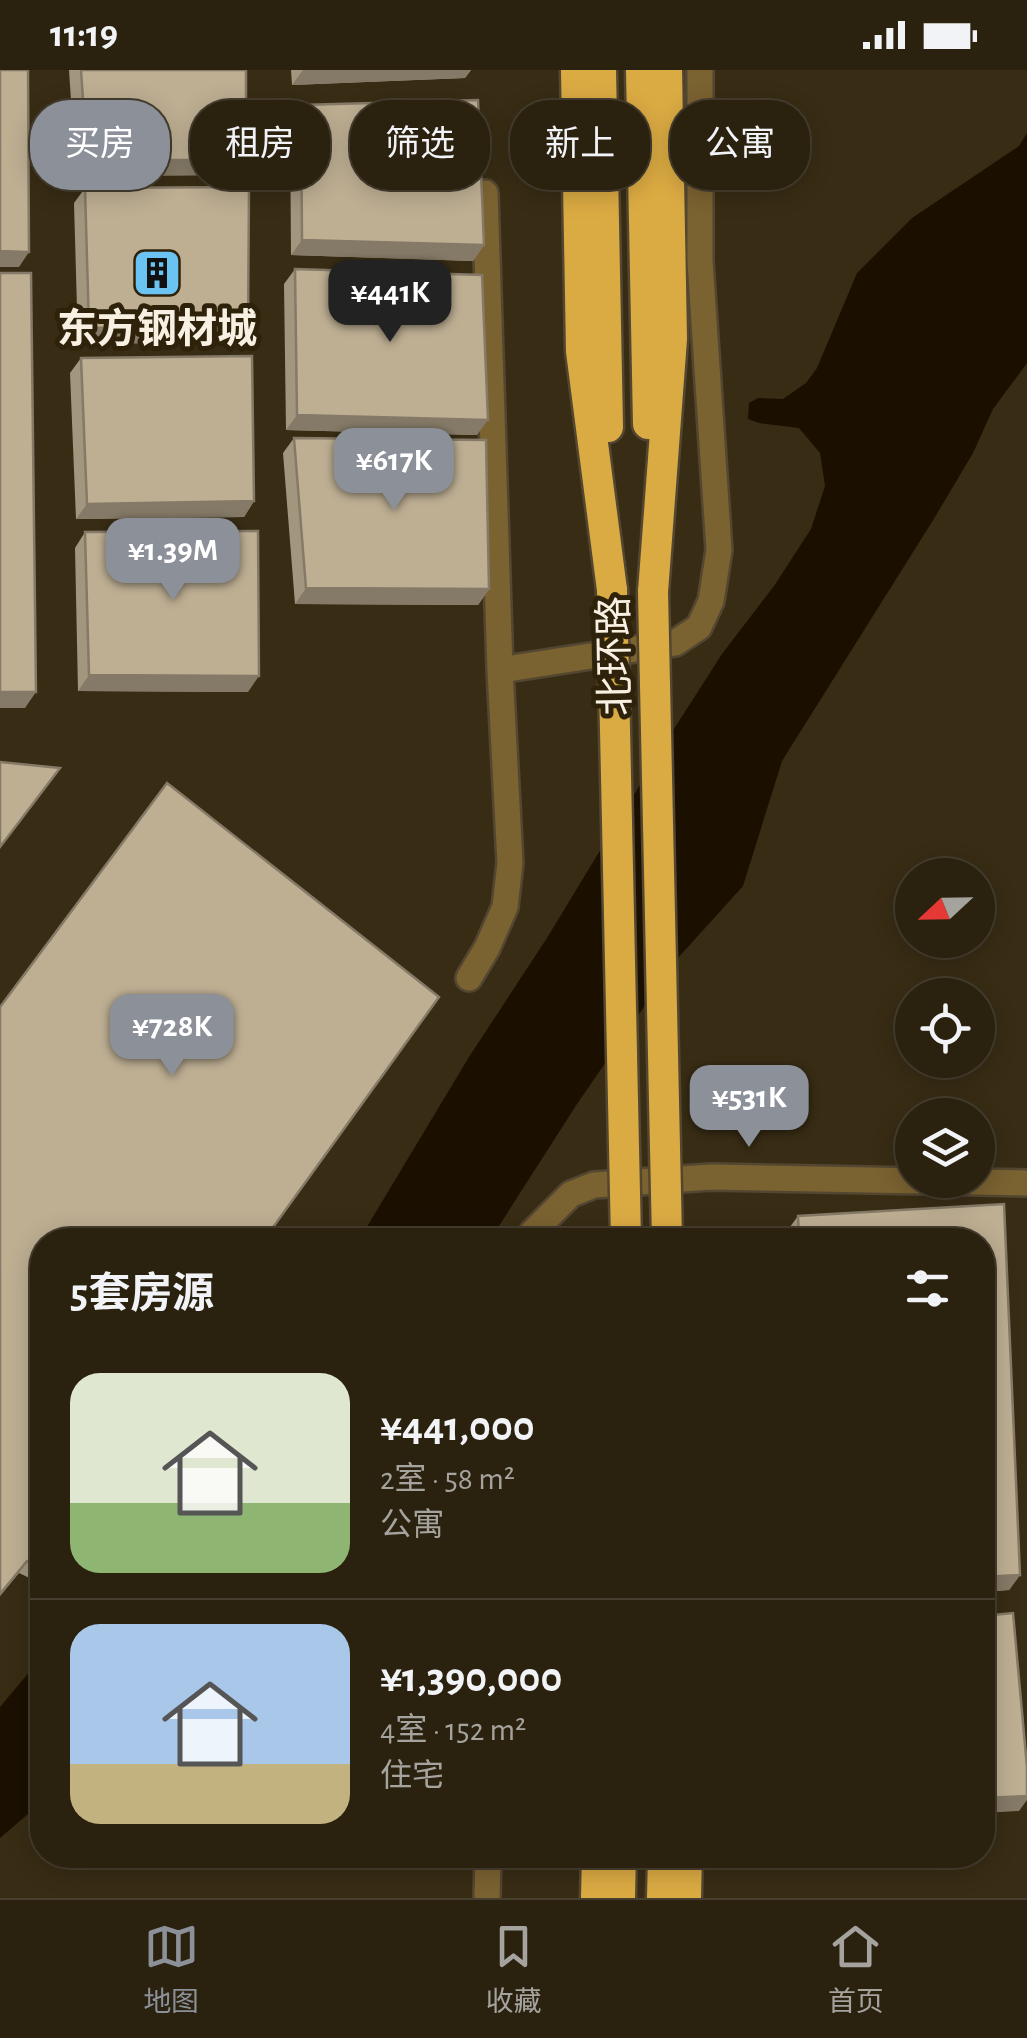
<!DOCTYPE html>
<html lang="zh">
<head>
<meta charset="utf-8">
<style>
  body { margin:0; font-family:"Alegreya Sans","Noto Sans SC",sans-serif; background:#362e1d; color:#f1f3f6; height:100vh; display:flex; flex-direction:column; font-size:38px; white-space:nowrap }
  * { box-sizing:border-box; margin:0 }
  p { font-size:32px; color:#a5a39e }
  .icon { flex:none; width:55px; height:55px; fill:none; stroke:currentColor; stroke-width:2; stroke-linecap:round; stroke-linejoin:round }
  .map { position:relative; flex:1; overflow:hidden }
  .details { position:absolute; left:30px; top:1158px; width:965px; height:640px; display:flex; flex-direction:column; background:#2a210f; border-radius:40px; box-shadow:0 5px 25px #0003,0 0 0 2px #463e2f }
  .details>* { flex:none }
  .hud { position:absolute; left:30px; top:30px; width:968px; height:90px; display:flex; gap:20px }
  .needle { width:65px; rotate:248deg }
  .buttons { position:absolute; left:895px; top:788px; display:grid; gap:20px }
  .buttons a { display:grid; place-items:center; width:100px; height:100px; border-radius:50%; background:#2a210f; box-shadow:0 5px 25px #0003,0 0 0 2px #463e2f; font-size:50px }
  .price { position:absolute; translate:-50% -85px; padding:0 22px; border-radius:20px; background:#8c9099; color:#fff; font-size:32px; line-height:65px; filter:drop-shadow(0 2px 5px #0008) }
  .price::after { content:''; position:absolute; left:50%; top:60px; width:30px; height:22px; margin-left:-15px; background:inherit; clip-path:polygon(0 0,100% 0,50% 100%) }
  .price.current { background:#222; color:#fff }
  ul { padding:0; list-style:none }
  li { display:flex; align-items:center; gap:30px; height:250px; padding:0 40px }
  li+li { border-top:2px solid #463e2f }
  li span { display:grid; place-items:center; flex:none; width:280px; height:200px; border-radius:30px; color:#555 }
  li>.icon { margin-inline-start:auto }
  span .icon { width:120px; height:120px; fill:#fffc; stroke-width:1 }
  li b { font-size:42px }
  h2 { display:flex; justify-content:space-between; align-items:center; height:120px; padding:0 40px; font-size:42px }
  .chip { padding:0 35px; border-radius:40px; background:#2a210f; box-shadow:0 5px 25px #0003,0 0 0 2px #463e2f; font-size:35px; line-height:90px }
  .chip.current { background:#8c9099; color:#fff }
  .status { display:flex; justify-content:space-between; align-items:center; height:70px; padding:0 50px; background:#2a210f; direction:ltr }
  .status svg { height:28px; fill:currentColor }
  .menu { display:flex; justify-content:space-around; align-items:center; height:140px; border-top:2px solid #463e2f; background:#2a210f; font-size:28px; color:#a5a39e }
  .menu a { display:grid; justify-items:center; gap:5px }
  .menu .current { color:#8c9099 }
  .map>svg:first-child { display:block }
  .water { fill:#1b1000 }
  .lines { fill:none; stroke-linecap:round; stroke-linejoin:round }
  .minor-casing { stroke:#534731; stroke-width:30 }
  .highway-casing { stroke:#534731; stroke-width:35 }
  .minor { stroke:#7b6231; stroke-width:25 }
  .highway { stroke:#dbab43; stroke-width:30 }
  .highway-bridge-casing { stroke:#534731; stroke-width:35; stroke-linecap:butt }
  .highway-bridge { stroke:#dbab43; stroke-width:30 }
  .wall { fill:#a3967e }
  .shaded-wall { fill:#857a67 }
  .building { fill:#beaf93; stroke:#857a67; stroke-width:2.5 }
  .labels { text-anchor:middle; stroke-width:10; stroke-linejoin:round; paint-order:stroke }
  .poi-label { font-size:40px; font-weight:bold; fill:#f8f0e2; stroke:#2e230a }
  .street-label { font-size:40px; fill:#f8f0e2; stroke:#2e230a }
</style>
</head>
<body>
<div class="status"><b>11:19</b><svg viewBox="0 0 49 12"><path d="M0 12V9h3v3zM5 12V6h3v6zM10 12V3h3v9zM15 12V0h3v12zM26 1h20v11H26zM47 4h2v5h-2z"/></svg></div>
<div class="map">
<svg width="1027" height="1828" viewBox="0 0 1027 1828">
  <rect width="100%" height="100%" fill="#382c14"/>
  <path class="water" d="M1027,63V293L993,339L973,383L935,447L782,691L743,816L677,889L577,1034L490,1170H359L469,987L547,868L672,662L722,584L774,516L811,459L825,416L820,383L799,358L759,353L748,349L749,333L758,328L783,329L806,313L817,298L857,203L912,148L1019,76Z
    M42,1587V1732L0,1768V1637Z"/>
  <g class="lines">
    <g class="minor-casing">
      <path id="minor" d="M500,600L675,573L699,557L711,531L719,480L700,191V0
        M469,908L487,878L505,837L510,793L500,600L485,123
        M530,1170L532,1163L571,1124L594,1115L711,1107L1027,1113
        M487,1828L488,1785"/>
    </g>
    <g class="highway-casing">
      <path id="highway" d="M576,0L581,281L612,520
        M601,0L608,357
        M641,0L648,354
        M653,522L672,269L667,0
        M596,1828L597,1785
        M620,1828L621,1785
        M662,1828L663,1785
        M686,1828L687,1785"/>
    </g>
    <use href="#minor" class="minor"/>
    <use href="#highway" class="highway"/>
    <g class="highway-bridge-casing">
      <path id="highway-bridge" d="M612,520L626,1170
        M653,522L667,1170"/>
    </g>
    <use href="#highway-bridge" class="highway-bridge"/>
  </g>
  <path class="wall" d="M69,0H246L236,105L76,106Z
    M291,0H471L465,8L292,15Z
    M301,35L484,175L473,191L291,185L290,51Z
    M85,118L248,256L237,272L78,274L74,133Z
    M295,199L477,365L286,360L284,214Z
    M81,288L254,431L244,447L76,449L70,303Z
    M294,368L489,519L478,535L295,534L283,383Z
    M85,462L248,622L78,621L75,478Z
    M0,937L42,1170V1514L19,1503L0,1526Z
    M1004,1134L1020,1505L1009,1520L982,1522V1170H787V1161L798,1146Z"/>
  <path class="shaded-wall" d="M303,0H471L465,8L292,15Z
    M87,90H246L236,105L76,106Z
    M302,170L484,175L473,191L291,185Z
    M0,181L29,182L19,197H0Z
    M248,256L237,272L78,274L89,258Z
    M297,345L488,350L477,365L286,360Z
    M254,431L244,447L76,449L87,434Z
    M306,518L489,519L478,535L295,534Z
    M89,605L259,606L248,622L78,621Z
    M0,622H36L25,638H0Z
    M1020,1505L1009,1520L982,1522V1507Z
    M1027,1726V1730L1019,1741L982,1743V1728Z"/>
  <path class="building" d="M0,0H28L29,182L0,181Z
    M81,0H246V90H87Z
    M478,30L484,175L302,170L301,35Z
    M249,117L248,256L89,258L85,118Z
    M295,199L482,205L488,350L297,345Z
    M0,203H31L36,622H0Z
    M252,286L254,431L87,434L81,288Z
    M294,368L486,370L489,519L306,518Z
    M258,461L259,606L89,605L85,462Z
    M0,692L60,698L0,777Z
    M167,713L439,927L271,1160L282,1170H42V1499L27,1491L0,1524V937Z
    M1004,1134L1020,1505L982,1507V1170H799L798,1146Z
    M1013,1543L1027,1697V1726L982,1728V1546Z"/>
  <defs>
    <g id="building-square" transform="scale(2.5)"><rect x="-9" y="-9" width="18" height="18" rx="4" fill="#6bc3f2" stroke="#2e230a"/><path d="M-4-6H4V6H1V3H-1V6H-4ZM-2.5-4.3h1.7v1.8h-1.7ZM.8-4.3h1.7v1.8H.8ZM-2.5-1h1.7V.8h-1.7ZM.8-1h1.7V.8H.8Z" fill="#111"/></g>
  </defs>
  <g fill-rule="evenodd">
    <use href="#building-square" x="157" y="203"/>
  </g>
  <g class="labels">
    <g class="poi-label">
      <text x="157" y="272">东方钢材城</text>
    </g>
    <g class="street-label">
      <text transform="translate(614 586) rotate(-91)" y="14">北环路</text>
    </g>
  </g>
</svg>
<div class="buttons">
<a><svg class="needle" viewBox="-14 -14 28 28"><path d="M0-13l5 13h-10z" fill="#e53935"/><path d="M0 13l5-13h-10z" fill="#a5a39e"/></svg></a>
<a><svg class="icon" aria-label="locate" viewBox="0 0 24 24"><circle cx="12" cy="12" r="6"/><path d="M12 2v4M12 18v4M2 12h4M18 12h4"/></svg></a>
<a><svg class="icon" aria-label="layers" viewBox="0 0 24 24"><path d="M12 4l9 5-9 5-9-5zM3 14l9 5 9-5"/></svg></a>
</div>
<b class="price current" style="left:390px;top:275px">¥441K</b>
<b class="price" style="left:394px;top:443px">¥617K</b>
<b class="price" style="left:173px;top:533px">¥1.39M</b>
<b class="price" style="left:172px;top:1009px">¥728K</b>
<b class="price" style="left:749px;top:1080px">¥531K</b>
<div class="hud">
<a class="chip current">买房</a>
<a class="chip">租房</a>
<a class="chip">筛选</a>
<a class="chip">新上</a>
<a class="chip">公寓</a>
</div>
<section class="details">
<h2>5套房源<svg class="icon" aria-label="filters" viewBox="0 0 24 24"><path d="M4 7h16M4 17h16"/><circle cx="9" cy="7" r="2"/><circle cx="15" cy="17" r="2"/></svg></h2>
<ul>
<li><span style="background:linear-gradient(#dfe7d0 65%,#8fb573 0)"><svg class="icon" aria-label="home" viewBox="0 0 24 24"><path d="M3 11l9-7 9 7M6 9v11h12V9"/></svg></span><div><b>¥441,000</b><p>2室 · 58 m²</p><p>公寓</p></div></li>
<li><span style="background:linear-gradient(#a9c7e8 70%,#c2b280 0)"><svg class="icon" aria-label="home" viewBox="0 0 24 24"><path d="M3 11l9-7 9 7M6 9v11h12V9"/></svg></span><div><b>¥1,390,000</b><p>4室 · 152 m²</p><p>住宅</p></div></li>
</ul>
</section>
</div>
<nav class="menu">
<a class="current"><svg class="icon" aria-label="map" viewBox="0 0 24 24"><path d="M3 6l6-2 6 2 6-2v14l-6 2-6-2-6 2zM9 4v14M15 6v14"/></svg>地图</a>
<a><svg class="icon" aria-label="saved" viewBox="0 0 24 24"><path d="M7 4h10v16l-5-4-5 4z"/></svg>收藏</a>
<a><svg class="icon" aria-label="home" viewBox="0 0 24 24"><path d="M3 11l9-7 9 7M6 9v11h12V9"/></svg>首页</a>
</nav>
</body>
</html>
